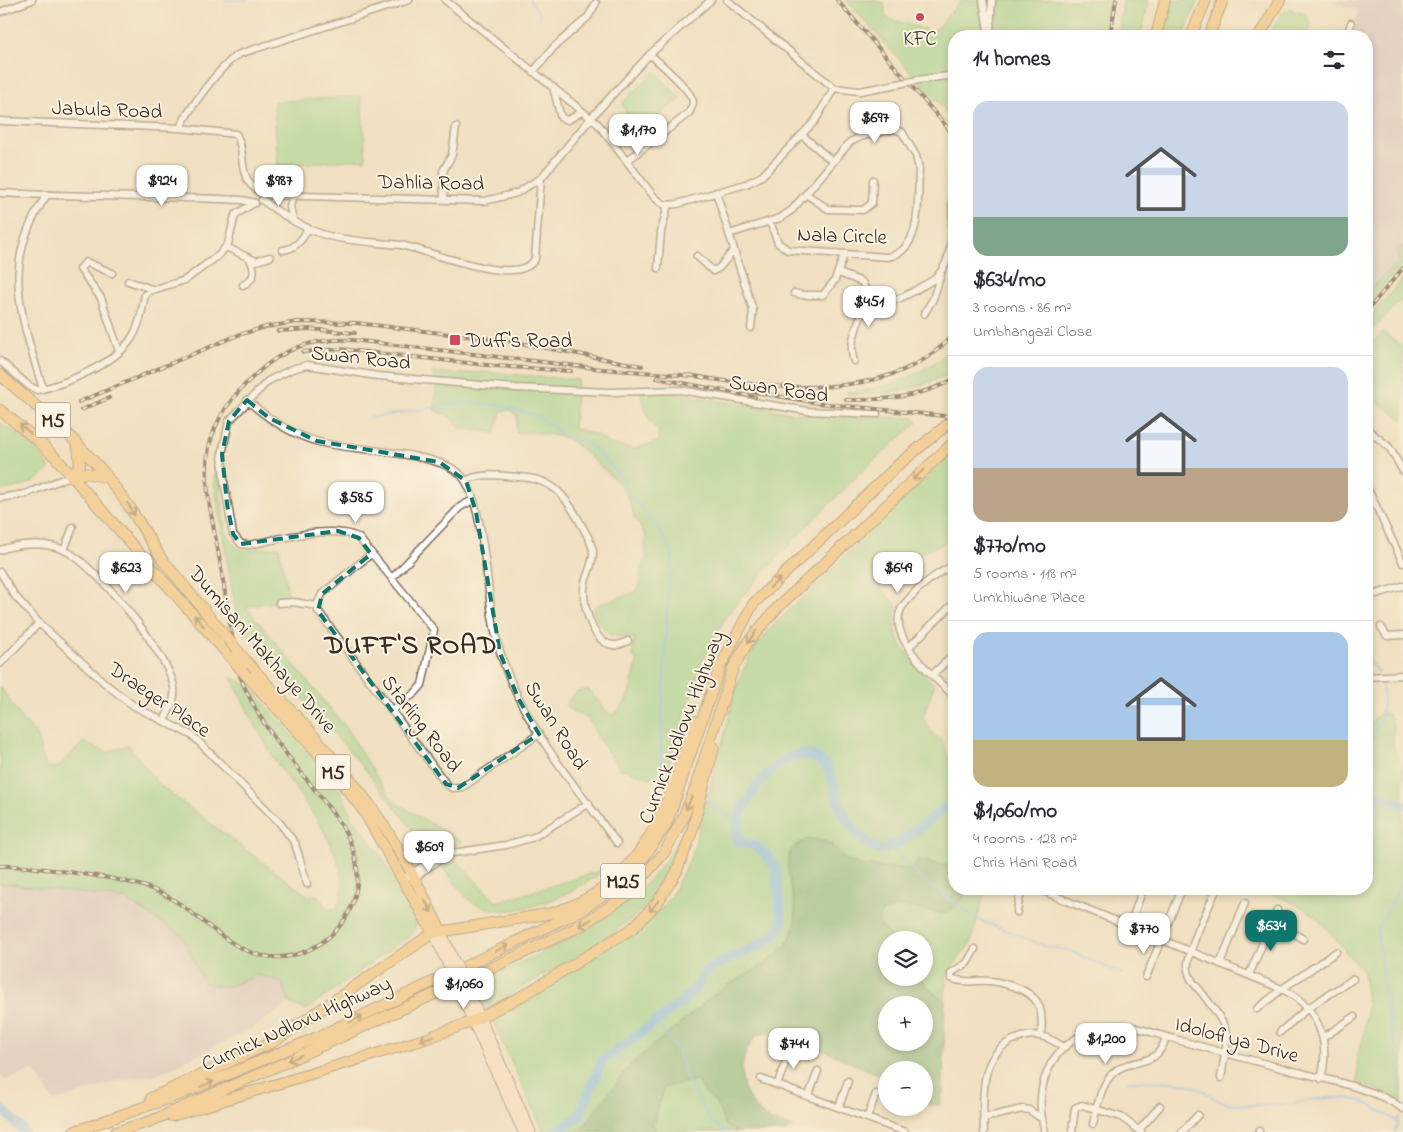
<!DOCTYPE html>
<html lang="en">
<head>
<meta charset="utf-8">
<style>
  body { margin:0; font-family:"Indie Flower",sans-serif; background:#f7f7f7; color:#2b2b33; height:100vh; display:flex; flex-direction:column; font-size:19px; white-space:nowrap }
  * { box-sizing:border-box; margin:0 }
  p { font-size:16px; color:#7c7c81 }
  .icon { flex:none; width:28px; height:28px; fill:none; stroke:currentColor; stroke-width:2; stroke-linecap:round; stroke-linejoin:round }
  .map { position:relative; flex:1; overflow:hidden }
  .side { position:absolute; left:948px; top:30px; width:425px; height:865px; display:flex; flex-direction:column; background:#fff; border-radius:20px; box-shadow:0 2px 8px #0003 }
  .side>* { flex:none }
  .buttons { position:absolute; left:878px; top:931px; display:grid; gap:10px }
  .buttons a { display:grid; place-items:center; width:55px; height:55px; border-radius:50%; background:#fff; box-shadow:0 2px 8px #0003; font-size:25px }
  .price { position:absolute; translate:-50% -42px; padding:0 11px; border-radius:10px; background:#fff; color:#222; font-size:16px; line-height:32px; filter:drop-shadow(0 1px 2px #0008) }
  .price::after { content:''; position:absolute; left:50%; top:30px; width:15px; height:11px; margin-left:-8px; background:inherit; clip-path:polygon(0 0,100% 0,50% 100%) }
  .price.on { background:#0f766e; color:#fff }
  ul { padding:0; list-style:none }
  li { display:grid; align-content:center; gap:10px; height:265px; padding:0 25px }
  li+li { border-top:1px solid #e1e1e2 }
  li span { display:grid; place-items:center; height:155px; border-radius:15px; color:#555 }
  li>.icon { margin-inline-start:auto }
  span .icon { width:90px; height:90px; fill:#fffc; stroke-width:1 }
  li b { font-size:21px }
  h2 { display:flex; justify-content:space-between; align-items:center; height:60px; padding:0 25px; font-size:21px }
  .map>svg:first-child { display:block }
  .industrial { fill:#d2bec2 }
  .green { fill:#96d489; stroke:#687f54 }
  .forest { fill:#78b675; stroke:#5a704a; fill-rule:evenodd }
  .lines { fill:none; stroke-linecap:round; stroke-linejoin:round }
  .stream { stroke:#76b9ec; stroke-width:2 }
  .river { stroke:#76b9ec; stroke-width:10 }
  .street-casing { stroke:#7b6a57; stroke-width:9 }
  .secondary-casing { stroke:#7b6a57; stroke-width:11 }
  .primary-casing { stroke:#7b6a57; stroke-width:12 }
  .street { stroke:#fff; stroke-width:6 }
  .secondary { stroke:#fde5c4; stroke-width:9 }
  .primary { stroke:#f9bf6c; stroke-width:10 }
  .rail-casing { stroke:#3b2a1e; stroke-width:4 }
  .rail { stroke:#fcf5e5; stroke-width:2; stroke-dasharray:5.5; stroke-linecap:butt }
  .street-bridge-casing { stroke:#7b6a57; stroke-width:9; stroke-linecap:butt }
  .secondary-bridge-casing { stroke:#7b6a57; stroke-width:11; stroke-linecap:butt }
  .primary-bridge-casing { stroke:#7b6a57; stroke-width:12; stroke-linecap:butt }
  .street-bridge { stroke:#fff; stroke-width:6 }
  .secondary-bridge { stroke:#fde5c4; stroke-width:9 }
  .primary-bridge { stroke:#f9bf6c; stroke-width:10 }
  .oneway { stroke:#906d41 }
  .marked { fill:none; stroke:#0f766e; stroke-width:4; stroke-dasharray:10 6; stroke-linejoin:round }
  .poi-dot { fill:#d1495b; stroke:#fcf5e5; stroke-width:2 }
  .labels { text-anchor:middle; stroke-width:4; stroke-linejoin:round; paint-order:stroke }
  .shield { fill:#fcf5e5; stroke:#75675a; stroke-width:1 }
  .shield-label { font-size:20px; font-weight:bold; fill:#3b2a1e }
  .poi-label { font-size:21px; fill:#3b2a1e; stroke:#fcf5e5 }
  .street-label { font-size:21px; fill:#3b2a1e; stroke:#fcf5e5 }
  .district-label { font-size:26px; font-weight:bold; letter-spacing:1px; fill:#3b2a1e; stroke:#fcf5e5 }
</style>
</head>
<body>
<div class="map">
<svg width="1403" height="1132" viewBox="0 0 1403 1132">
  <rect width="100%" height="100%" fill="#fcf5e5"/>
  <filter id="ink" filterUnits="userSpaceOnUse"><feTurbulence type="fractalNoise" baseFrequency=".02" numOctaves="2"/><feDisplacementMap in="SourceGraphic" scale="10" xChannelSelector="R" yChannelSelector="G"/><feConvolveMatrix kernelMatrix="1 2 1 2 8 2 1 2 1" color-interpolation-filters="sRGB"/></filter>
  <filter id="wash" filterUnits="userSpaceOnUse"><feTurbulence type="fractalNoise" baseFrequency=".0096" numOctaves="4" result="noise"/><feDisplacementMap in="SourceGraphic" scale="20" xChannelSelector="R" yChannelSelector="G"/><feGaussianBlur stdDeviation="1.12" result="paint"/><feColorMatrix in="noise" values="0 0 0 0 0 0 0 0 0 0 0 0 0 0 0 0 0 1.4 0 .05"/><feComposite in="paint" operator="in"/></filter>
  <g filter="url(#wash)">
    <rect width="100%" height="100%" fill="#f1e0c1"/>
    <path class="industrial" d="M1327,0H1403V245L1396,252L1399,261L1366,294V36H1353L1358,10Z
      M0,884H11L125,899L182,935L204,983L227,987L257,975L282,982L290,1003L251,1029L175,1066L153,1075L121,1080L54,1102L35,1070L5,1080L0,1075Z"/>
    <path class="green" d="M846,0H870L884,3L886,18L933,32L962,0H979L982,9L983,36H954V120Z
      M998,0H1111L1106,36H994Z
      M1123,0H1149L1141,36H1118Z
      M1172,0H1198L1184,36H1163Z
      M1290,9L1304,14L1311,24L1307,36H1267L1281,14Z
      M655,71L681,99L634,132L622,103Z
      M361,96L366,159L278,165L274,102Z
      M1403,245V264L1366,305V294L1399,261L1396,252Z
      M1403,278V298L1366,337V321Z
      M1383,332L1403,347V420L1375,400L1366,398V350Z
      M954,347V371C920,390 886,394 848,395L847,392C889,389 923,375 954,347Z
      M432,372L456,374L484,372L578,380L573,428L597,435L610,444L633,449L658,442L659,432L648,418L639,387L797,414L914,418L918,422L873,461L809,524L741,597L725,618L701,664L665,777C644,781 639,771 620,769L600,741L588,718L572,712L565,703L577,692L588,689L608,713L612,715C629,707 633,679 637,662L633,655L634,638L611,636L597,620L593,609L597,605L636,592L640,586L641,566L646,560L645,534L635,519L629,500L620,484L572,441L560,436L532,432L516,433L517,416L510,410L501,411L495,433L460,428L450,416L435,411L436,388Z
      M0,423C14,431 46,453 49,469C38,483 17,489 0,490Z
      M216,446L225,531L232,543L241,550L279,547L289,599L246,607L347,729L382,785L396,803L461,841L454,858L496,902C533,892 569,880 606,869C574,894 504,929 467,898L360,763L246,634L237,619L214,482Z
      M954,451V539L890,567L873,579L897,607C885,638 916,663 934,685L923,718L935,736L942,740L947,754L954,760V867L918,860L910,869L862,865L845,859L833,845L823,840H806L795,846C793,855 788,867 789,876C789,893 799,907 795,925C786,967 724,978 699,1008L632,1063L583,1127L576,1132H544L496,1029V1020L500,1013L633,933L657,913L671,896L692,855L739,679L752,652L771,628Z
      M231,677L248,685L320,765L341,792L350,813L381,856L415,918L416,925L413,933L306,1010L290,1003L282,982L257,975L227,987L204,983L182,935L125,899L11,884H0V686L24,722L35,732L46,767H59L83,742L107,752L129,745L158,784L308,896L317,895L328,909H336C363,863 294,793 272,755C257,730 244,703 231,677Z
      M1380,713H1387C1395,722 1393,729 1393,740C1393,749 1398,760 1403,767L1402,1103L1388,1094L1358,1083L1357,1057L1364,1035L1367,1005L1363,970C1345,955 1334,934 1317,918C1304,905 1274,895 1257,889H1366V728Z
      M688,823C672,897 632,923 571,959C544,975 516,991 489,1007L484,1008L473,984C563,942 641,918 688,823Z
      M968,889H986L970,944L947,974L945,1002L925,985L920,978H924V940H893C886,933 873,924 881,914C900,892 930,919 949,912C958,909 964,897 968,889Z
      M696,1080C702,1088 711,1096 716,1104C726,1118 719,1123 736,1132H656L653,1124L664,1087Z"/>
    <path class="forest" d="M811,839C837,840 831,852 847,860C866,869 889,867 910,869L918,860L954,867V889H968C941,938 923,893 882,912L878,922L893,940H886V978H920L925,985L945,1002L943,1093L940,1105H928L924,1102V1070H886V1078L780,1031L757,1035C735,1061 737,1094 764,1116C771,1122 784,1124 793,1127L786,1132H736L726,1126L716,1103L706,1095L696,1080L664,1087L653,1124L656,1132H576L583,1127L632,1063L699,1008C721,982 778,966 792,936C807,901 763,849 811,839ZM886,1005H924V1042H886Z"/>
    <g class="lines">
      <path class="stream" d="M225,0H248
        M530,0L539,12V19
        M370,418L467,402L502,406L537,416L566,437L575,438L591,445L626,482L630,497L640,506L659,530L673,554L668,588L660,762L666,766
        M1366,658L1379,673
        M1366,746C1380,727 1386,709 1382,686
        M706,800L737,823
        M890,847L919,877L977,919L1050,948L1068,950L1122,974
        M656,1023L678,1051L685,1075L711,1122L726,1132
        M1128,1081C1149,1082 1181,1079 1200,1089C1208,1093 1214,1100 1223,1102C1246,1108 1277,1105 1300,1102C1319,1099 1338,1095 1357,1100C1372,1104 1385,1114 1398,1122
        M1400,1091L1398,1052L1390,1029L1377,930L1403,881
        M1395,1132L1399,1117"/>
      <path class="river" d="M1366,789L1403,805
        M0,1107L25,1132
        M555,1132L579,1117L602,1061L680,1004L700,983L703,974L714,965L754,948L775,935L782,922L776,870L767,855L754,845L737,841C735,823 743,808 753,792C767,770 802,737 826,766C832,774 833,784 836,794C843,816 857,839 879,850L899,843L954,801"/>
    </g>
  </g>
  <g filter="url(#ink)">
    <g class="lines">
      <g class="street-casing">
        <path id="street" d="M445,0L598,124L655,198L665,205L677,204L746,184L762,176L815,121L834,88
          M727,0L834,88L860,91L903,83
          M983,0L989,36
          M0,12L32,0
          M990,31L992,0
          M1347,36L1351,23
          M533,72L554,47L588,17L596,3
          M918,80L954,75
          M553,87L561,118L568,120L582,112
          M0,121L180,128C190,107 220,66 239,54L409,0
          M180,128L236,134C249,155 232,183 268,195L485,201L517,193L541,178L591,118L650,54L711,0
          M802,135L833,162
          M628,160L689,113C690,110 693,106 693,102C692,90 659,63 650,54
          M716,192L753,310L751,328
          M0,193C81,197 161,196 242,200L255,203
          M806,194L828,209L863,210L872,203L873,180
          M262,200C282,215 305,230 329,236C353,242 377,242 401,245C428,250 518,289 535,259L541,178
          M444,200L443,171L452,155L456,127
          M293,220L290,207L293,195
          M729,234L780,218L792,210L850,142L863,136L894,129L902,132L916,156L919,169C917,197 924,250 888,257L788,250L778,243L770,222
          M226,247L256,261L270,257
          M283,250C296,249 303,239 308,228
          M697,256L713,271L719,268L734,250
          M658,268L661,232L668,205
          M112,273L86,262L80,269L101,298L119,351
          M839,273L862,282L870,299L880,305C893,303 905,296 916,290C923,285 933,282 938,275C955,257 952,224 952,201
          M128,281L152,289
          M243,285C255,279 256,271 250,259
          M794,293L802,295H823L835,280L844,255
          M924,314L933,299L941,274
          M0,361L29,386L37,390C64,385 116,363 131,339C140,326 142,310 145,295L149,291L185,280L219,255L228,244L235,215L254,203
          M854,361C846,342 863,315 868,296
          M43,389C20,313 0,262 47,195
          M247,400C267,418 293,435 319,442C353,451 438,451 461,475C483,498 487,588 493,621C506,705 568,776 617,843
          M1366,428L1389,447L1403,471
          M466,481C480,472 501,476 518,477C553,478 565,495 581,524C585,532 592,542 593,551C594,564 585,576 584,588C583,605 592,643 613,645C618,646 623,643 628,641
          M1366,485L1403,563
          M0,498L25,494L71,476
          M0,550C20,543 44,542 64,550C95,564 170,655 174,688C176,700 169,710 164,721
          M64,550L73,527
          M371,554L322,594L317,605L318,611L446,784L452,788L463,787L539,734
          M954,565C939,572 928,580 916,591C911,597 905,602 901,609C887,638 935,678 954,696
          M0,572L15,596L39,623L108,686L134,706L193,736L279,822L295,843L307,884
          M392,578L460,507L473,500
          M1366,597L1403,586
          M279,603L293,602L317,606
          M1381,627L1387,636L1403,635
          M909,647L954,603
          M0,664L39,623
          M932,675L954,654
          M1366,677L1403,675
          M391,711L415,693L422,685L434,630L359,538C334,523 277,540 248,545L241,544L233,534L224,481L222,454L229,421L268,381L292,369L307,365L378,376L515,388L610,392L680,390L808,411L877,414
          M404,879L439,855L506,845L534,837L589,803
          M413,881L423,871L442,858
          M1038,889L1282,989C1318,1007 1331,1040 1321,1079
          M1216,890C1209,907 1185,954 1188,970C1189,979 1196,986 1202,993C1232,1033 1229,1029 1221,1078
          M1017,912L1019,899L1024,889
          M1273,920L1303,939
          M1129,927L1143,889
          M975,949L967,963L951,973V978C962,984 977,980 989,981C997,981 1005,984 1012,986C1040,995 1044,1008 1041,1036
          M1220,964L1245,903
          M1249,975L1277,910
          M1146,977L1182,889
          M1257,1009L1282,989L1336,952
          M1280,1032L1308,1008L1353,979
          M1324,1037L1354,1017
          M761,1079L905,1132
          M778,1083L790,1050
          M809,1095L818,1071
          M839,1107L848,1081
          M867,1118L876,1094
          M983,1118L1023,1109L1029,1110L1041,1118
          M1093,1124C1097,1108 1100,1087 1112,1074C1131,1055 1157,1071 1166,1037
          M1139,1130L1160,1106
          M1259,1131V1132
          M984,1132C983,1099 978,1056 1013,1040C1022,1037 1030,1034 1040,1036C1048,1037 1057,1043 1064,1047
          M1045,1132C1038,1107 1039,1085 1052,1062C1064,1042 1089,1028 1112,1026C1131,1024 1149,1032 1167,1037C1202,1047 1236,1056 1270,1065C1308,1076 1374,1086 1403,1109
          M1072,1132L1075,1108L1082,1105L1121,1117L1141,1132
          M1182,1132L1198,1115"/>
      </g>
      <g class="secondary-casing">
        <path id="secondary" d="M441,931L453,958
          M433,933L446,961
          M469,992L531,1132
          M461,996L523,1132"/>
      </g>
      <g class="primary-casing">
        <path id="primary" d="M1156,36L1165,0
          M1191,36L1206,0
          M1209,36L1223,0
          M1259,36L1280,0
          M0,375L63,429L102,470L129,506L161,558L227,638
          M0,410L37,440L56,458L231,658
          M71,476L86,473L108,478
          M72,476L80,465L78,446
          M248,663C290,709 333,755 370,805C398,844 420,888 441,931
          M247,676L319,754L363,810L433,933
          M151,1098L273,1042L433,933L553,913C648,883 667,804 695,721
          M172,1116L425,1039L473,1021L522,996L633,928L657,903L676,873L691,835L714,747
          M73,1132L181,1094L320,1036L578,912L620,884L645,856L667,823L720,667L753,604L898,465L954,419
          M116,1132L151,1121L284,1063L483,972L580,926L626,896L664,853L682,820L694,791L733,668L748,642L777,608L954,442"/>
      </g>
      <use href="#street" class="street"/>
      <use href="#secondary" class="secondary"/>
      <use href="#primary" class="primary"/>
      <g class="rail-casing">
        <path id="rail" d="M837,0L954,135
          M1110,36L1116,0
          M1366,312L1403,268
          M278,331L309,329L355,333
          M303,352L340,349L496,366L571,371
          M689,375C769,390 896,404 954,333
          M657,378L755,397
          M748,391L818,403L954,417
          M846,400C885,400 919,398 954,379
          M79,402L238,335L266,327L297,322L356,323L509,341L642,366
          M81,410L109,398
          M0,866C23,865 45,869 68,872C95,876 123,879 149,888C201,905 236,973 298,954C314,949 328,940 339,927C356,907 362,878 354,853C347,828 328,807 312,786C284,752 256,718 240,676C231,637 226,596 219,556C213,522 202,482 209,447C216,417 233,395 255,375C283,348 314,338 352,340L603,369L694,376"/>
      </g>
      <use href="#rail" class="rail"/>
      <g class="street-bridge-casing">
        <path id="street-bridge" d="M903,83L918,80"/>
      </g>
      <g class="secondary-bridge-casing">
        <path id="secondary-bridge" d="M453,958L469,992
          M446,961L461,996"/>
      </g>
      <g class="primary-bridge-casing">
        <path id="primary-bridge" d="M227,638L248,663
          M231,658L247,676"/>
      </g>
      <use href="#street-bridge" class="street-bridge"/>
      <use href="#secondary-bridge" class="secondary-bridge"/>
      <use href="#primary-bridge" class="primary-bridge"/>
    </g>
    <defs><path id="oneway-shaft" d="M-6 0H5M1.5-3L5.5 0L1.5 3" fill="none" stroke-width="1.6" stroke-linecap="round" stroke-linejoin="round" transform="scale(1.25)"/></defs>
    <g class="oneway">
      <use href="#oneway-shaft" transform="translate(25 429) rotate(-140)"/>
      <use href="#oneway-shaft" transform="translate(918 475) rotate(137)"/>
      <use href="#oneway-shaft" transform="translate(131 509) rotate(59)"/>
      <use href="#oneway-shaft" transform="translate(775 583) rotate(-44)"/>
      <use href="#oneway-shaft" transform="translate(199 621) rotate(-131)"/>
      <use href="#oneway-shaft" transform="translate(752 637) rotate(125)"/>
      <use href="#oneway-shaft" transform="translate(689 803) rotate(112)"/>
      <use href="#oneway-shaft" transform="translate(428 906) rotate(62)"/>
      <use href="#oneway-shaft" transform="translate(654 906) rotate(130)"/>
      <use href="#oneway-shaft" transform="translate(585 923) rotate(151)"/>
      <use href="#oneway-shaft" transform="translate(502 948) rotate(-25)"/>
      <use href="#oneway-shaft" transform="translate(356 1019) rotate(-26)"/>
      <use href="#oneway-shaft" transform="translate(427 1038) rotate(162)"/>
      <use href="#oneway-shaft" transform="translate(295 1058) rotate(155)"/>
      <use href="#oneway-shaft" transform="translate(207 1084) rotate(-22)"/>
    </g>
  </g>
  <path d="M0 0H1403V1132H0ZM247,400L269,418L317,441L439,462L466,481L476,512L500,653L518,698L539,734L458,788L446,784L318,611L322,594L371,554L359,538L338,531L241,544L233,534L227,504L222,454L229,421Z" fill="#f1e0c1" fill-opacity=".55" fill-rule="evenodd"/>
  <path class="marked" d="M247,400L269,418L317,441L439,462L466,481L476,512L500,653L518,698L539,734L458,788L446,784L318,611L322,594L371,554L359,538L338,531L241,544L233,534L227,504L222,454L229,421Z"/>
  <g class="poi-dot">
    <circle cx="920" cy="17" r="5"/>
    <rect x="449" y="334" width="12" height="12" rx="2.5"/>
  </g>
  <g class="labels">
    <g class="shield">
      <rect x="35.5" y="402.5" width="35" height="35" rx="4"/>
      <rect x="315.5" y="754.5" width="35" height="35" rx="4"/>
      <rect x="600.5" y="863.5" width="45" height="35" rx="4"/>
    </g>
    <g class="shield-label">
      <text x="53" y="427">M5</text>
      <text x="333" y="779">M5</text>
      <text x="623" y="888">M25</text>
    </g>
    <g class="poi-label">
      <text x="920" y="45">KFC</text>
      <text x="466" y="347" text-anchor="start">Duff's Road</text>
    </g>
    <g class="street-label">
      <text transform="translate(107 109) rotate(2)" y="7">Jabula Road</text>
      <text transform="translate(431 182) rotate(1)" y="7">Dahlia Road</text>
      <text transform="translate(842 235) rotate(2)" y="7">Nala Circle</text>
      <text transform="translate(361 357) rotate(6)" y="7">Swan Road</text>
      <text transform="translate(779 388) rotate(8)" y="7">Swan Road</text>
      <text transform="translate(263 649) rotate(49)" y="7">Dumisani Makhaye Drive</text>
      <text transform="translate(160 699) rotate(34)" y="7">Draeger Place</text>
      <text transform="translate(422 723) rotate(52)" y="7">Starling Road</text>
      <text transform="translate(557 725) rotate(58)" y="7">Swan Road</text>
      <text transform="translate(681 727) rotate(-69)" y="7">Curnick Ndlovu Highway</text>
      <text transform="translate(296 1023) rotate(-24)" y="7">Curnick Ndlovu Highway</text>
      <text transform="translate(1237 1039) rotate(15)" y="7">Idolofiya Drive</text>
    </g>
    <g class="district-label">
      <text x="411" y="653">DUFF'S ROAD</text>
    </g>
  </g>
</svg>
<div class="buttons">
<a><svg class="icon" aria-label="layers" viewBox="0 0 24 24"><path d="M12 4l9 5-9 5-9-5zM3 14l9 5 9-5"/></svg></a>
<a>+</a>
<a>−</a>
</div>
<b class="price" style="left:875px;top:144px">$697</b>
<b class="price" style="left:638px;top:156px">$1,170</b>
<b class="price" style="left:162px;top:207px">$924</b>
<b class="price" style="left:279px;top:207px">$987</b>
<b class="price" style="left:869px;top:328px">$451</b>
<b class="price" style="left:356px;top:524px">$585</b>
<b class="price" style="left:126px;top:594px">$623</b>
<b class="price" style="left:898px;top:594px">$649</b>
<b class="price" style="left:429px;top:873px">$609</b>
<b class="price on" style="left:1271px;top:952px">$634</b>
<b class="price" style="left:1144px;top:955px">$770</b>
<b class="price" style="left:464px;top:1010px">$1,060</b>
<b class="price" style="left:1106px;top:1065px">$1,200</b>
<b class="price" style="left:794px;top:1070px">$744</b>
<section class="side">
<h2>14 homes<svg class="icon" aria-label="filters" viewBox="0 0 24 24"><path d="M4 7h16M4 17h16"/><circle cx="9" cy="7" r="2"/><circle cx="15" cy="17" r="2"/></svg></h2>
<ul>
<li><span style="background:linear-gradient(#c9d6e8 75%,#7fa58c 0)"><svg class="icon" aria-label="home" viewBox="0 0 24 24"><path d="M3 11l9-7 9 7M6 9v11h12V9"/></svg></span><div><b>$634/mo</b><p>3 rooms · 86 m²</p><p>Umbhangazi Close</p></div></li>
<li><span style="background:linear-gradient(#c9d6e8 65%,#b9a48a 0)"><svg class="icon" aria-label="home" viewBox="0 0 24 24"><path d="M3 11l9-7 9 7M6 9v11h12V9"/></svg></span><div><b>$770/mo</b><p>5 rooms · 118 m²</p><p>Umkhiwane Place</p></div></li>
<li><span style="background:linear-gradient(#a9c7e8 70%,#c2b280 0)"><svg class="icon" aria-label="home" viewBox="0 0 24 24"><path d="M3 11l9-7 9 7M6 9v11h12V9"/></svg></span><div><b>$1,060/mo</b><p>4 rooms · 128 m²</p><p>Chris Hani Road</p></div></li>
</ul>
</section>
</div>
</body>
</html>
